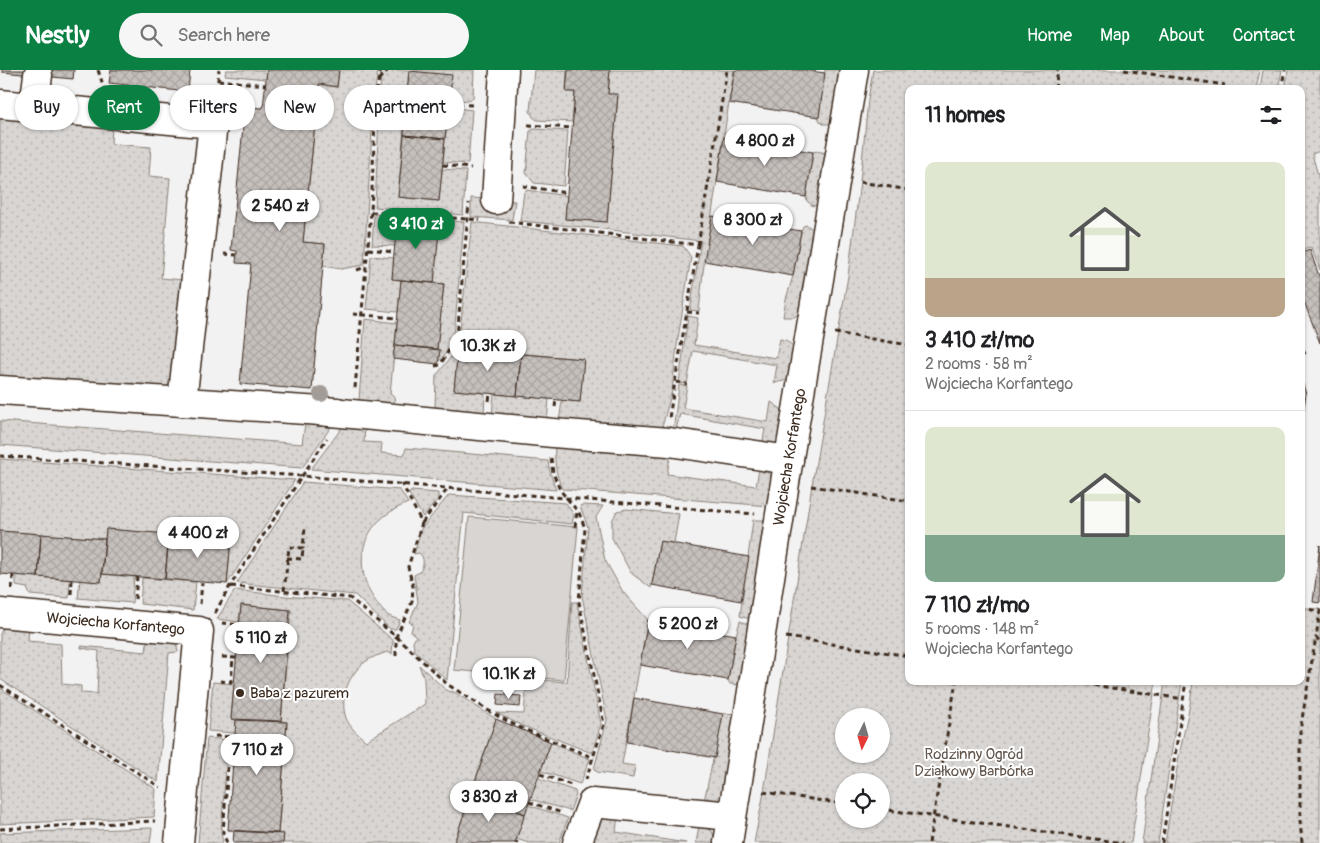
<!DOCTYPE html>
<html lang="en">
<head>
<meta charset="utf-8">
<style>
  body { margin:0; font-family:Pangolin,sans-serif; background:#f6f6f6; color:#202124; height:100vh; display:flex; flex-direction:column; font-size:19px; white-space:nowrap }
  * { box-sizing:border-box; margin:0 }
  p { font-size:16px; color:#757577 }
  .icon { flex:none; width:28px; height:28px; fill:none; stroke:currentColor; stroke-width:2; stroke-linecap:round; stroke-linejoin:round }
  .map { position:relative; flex:1; overflow:hidden }
  .sheet { position:absolute; left:905px; top:15px; width:400px; height:600px; display:flex; flex-direction:column; background:#fff; border-radius:10px; box-shadow:0 1px 4px #0004 }
  .sheet>* { flex:none }
  .top-card { position:absolute; left:15px; top:15px; width:475px; height:45px; display:flex; gap:10px }
  .needle { width:32px; rotate:185deg }
  .controls { position:absolute; left:835px; top:638px; display:grid; gap:10px }
  .controls a { display:grid; place-items:center; width:55px; height:55px; border-radius:50%; background:#fff; box-shadow:0 1px 4px #0004; font-size:25px }
  .price { position:absolute; translate:-50% -42px; padding:0 11px; border-radius:18px; background:#fff; color:#222; font-size:16px; line-height:32px; filter:drop-shadow(0 1px 2px #0008) }
  .price::after { content:''; position:absolute; left:50%; top:30px; width:15px; height:11px; margin-left:-8px; background:inherit; clip-path:polygon(0 0,100% 0,50% 100%) }
  .price.on { background:#0b8043; color:#fff }
  ul { padding:0; list-style:none }
  li { display:grid; align-content:center; gap:10px; height:265px; padding:0 20px }
  li+li { border-top:1px solid #e0e0e0 }
  li span { display:grid; place-items:center; height:155px; border-radius:10px; color:#555 }
  li>.icon { margin-inline-start:auto }
  span .icon { width:90px; height:90px; fill:#fffc; stroke-width:1 }
  li b { font-size:21px }
  h2 { display:flex; justify-content:space-between; align-items:center; height:60px; padding:0 20px; font-size:21px }
  .pill { padding:0 18px; border-radius:22px; background:#fff; box-shadow:0 1px 4px #0004; font-size:18px; line-height:45px }
  .pill.on { background:#0b8043; color:#fff }
  header { display:flex; align-items:center; gap:30px; box-sizing:border-box; height:70px; padding:0 25px; background:#0b8043; color:#fff }
  header strong { font-size:24px }
  nav { display:flex; gap:28px; margin-inline-start:auto; font-size:18px }
  .search { width:350px; height:45px; background:#f6f6f6; display:flex; align-items:center; gap:12px; box-sizing:border-box; padding:0 18px; border-radius:28px; color:#757577; font-size:19px }
  .map>svg:first-child { display:block }
  .green { fill:url(#green-dots); stroke:#8a8078; fill-rule:evenodd }
  .pitch { fill:#d8d5d2; stroke:#8a8078 }
  .building { fill:url(#building-cross-hatch); stroke:#3b2a1e }
  .lines { fill:none; stroke-linecap:round; stroke-linejoin:round }
  .minor-casing { stroke:#3b2a1e; stroke-width:31 }
  .path { stroke:#3b2a1e; stroke-width:3; stroke-dasharray:5 4; stroke-linecap:butt }
  .minor { stroke:#fff; stroke-width:28 }
  .tree { fill:#a39c96 }
  .poi-dot { fill:#3b2a1e; stroke:#fff; stroke-width:2 }
  .labels { text-anchor:middle; stroke-width:4; stroke-linejoin:round; paint-order:stroke }
  .street-label { font-size:15px; fill:#3b2a1e; stroke:#fff }
  .poi-label { font-size:15px; fill:#3b2a1e; stroke:#fff; text-anchor:start }
  .park-label { font-size:15px; fill:#62554b; stroke:#fff }
</style>
</head>
<body>
<header>
<strong>Nestly</strong>
<div class="search"><svg class="icon" aria-label="search" viewBox="0 0 24 24"><circle cx="10" cy="10" r="6"/><path d="M15 15l6 6"/></svg>Search here</div>
<nav><a>Home</a><a>Map</a><a>About</a><a>Contact</a></nav>
</header>
<div class="map">
<svg width="1320" height="773" viewBox="0 0 1320 773">
  <defs>
    <pattern id="green-dots" width="8" height="8" patternUnits="userSpaceOnUse" patternTransform="scale(1.25)"><rect width="8" height="8" fill="#d8d5d2"/><path d="M2 2h.1M6 6h.1" fill="none" stroke="#bab7b4" stroke-width="1.8" stroke-linecap="round"/></pattern>
    <pattern id="building-cross-hatch" width="8" height="8" patternUnits="userSpaceOnUse" patternTransform="scale(1.25)"><rect width="8" height="8" fill="#c6c0bd"/><path d="M0 0l8 8M0 8l8-8" fill="none" stroke="#aba5a2"/></pattern>
  </defs>
  <rect width="100%" height="100%" fill="#f3f2f2"/>
  <filter id="ink" filterUnits="userSpaceOnUse"><feTurbulence type="fractalNoise" baseFrequency=".02" numOctaves="2"/><feDisplacementMap in="SourceGraphic" scale="10" xChannelSelector="R" yChannelSelector="G"/><feConvolveMatrix kernelMatrix="1 2 1 2 8 2 1 2 1" color-interpolation-filters="sRGB"/></filter>
  <g filter="url(#ink)">
    <path class="green" d="M226,0H267L266,9L225,5Z
      M339,0H378L374,26L364,195L341,199L323,196L325,174L303,172L319,14L337,17Z
      M381,0H474L473,28C455,39 424,11 409,1L398,127L439,131L442,99L466,101L463,145L375,137Z
      M534,0H567L566,21L575,22L572,52L537,50L533,47L530,41Z
      M610,0H734L703,202L699,241L690,240L701,171L603,159L520,151L524,122L526,120L567,126L565,149L607,152L618,25L608,24Z
      M825,0H839L831,54H823L819,50V47Z
      M873,0H1260L1256,19H909V611H1156L1131,773H754L764,722L812,415L848,206L860,112L868,30ZM881,646V684H844V646ZM881,711V749H844V711Z
      M1263,0H1282L1278,19H1260Z
      M1288,0H1320V81L1312,84L1320,112V200L1311,177L1301,181V19H1285Z
      M448,37L472,40L468,94L443,92Z
      M0,43L112,56L111,74L151,77L149,106L170,108L161,208L183,210L174,312L160,326L0,311Z
      M534,59L568,61L564,116L534,113L526,103L530,61Z
      M817,81L826,83L819,134L813,136L807,131L806,127L813,82Z
      M471,128L515,131L512,150L471,147Z
      M374,144L464,152L454,266L446,283L438,292L440,280L437,279L444,214L434,213L439,151L395,176L372,175Z
      M472,152L683,176L691,187L677,275L672,321L662,357L657,360L559,353L562,330L580,332L583,289L458,278L454,320L485,323L484,346L439,341L435,336L436,306L458,278Z
      M807,155L814,160L799,244L794,247H783L786,229L793,206L801,161L803,156Z
      M371,186L394,188L392,209L401,210L398,242L366,239Z
      M688,246L698,248L694,275L776,288L780,269L786,270L795,278L788,310L774,313L777,295L693,281L687,314L679,313Z
      M365,249L397,253L390,324L395,328L392,336L367,335L359,330Z
      M679,315L687,316L683,338L768,352L771,332L781,339L784,344L780,373L776,376L762,377L765,359L680,344L676,360L673,362Z
      M494,324L549,329L547,352L492,346Z
      M0,351L302,374L305,354L320,355L323,353L333,354L302,398L0,375Z
      M344,355L365,357L364,372L382,373L381,383L404,385L406,378L548,391L550,402L556,420L311,399Z
      M555,372L671,383L667,404L756,416L759,399C780,405 772,418 769,436L562,419C555,403 554,389 555,372Z
      M0,389L295,410L227,514L231,470L106,459L105,469L0,461Z
      M303,412L400,420L408,433C396,438 385,444 376,454C357,476 359,506 374,529C378,535 384,543 389,546C393,548 397,549 400,550L396,559H390L355,525L237,513Z
      M411,421L438,423V429L423,447L409,424Z
      M449,425L566,433L574,445L572,454L464,443L447,610L414,580L413,572L416,566L411,562L413,554L409,552L418,532L414,505L420,502C424,495 425,488 419,483L414,484L421,459Z
      M582,435L603,436L596,447L605,490L623,522L648,550L622,694L635,696L633,708L597,702L594,699L607,650L582,526L588,457L580,436Z
      M626,439L679,444L674,473L660,471L651,518L631,503L612,468V451L617,441Z
      M753,450H764L765,456L750,549L740,546Z
      M102,504L134,507L132,533L78,528L80,510L101,512Z
      M16,505L70,510L69,528L30,525L27,518L16,516Z
      M142,508L196,512L193,540L140,534Z
      M235,520L285,526L347,531L393,570L392,584L387,582C380,585 371,587 365,592C349,604 339,628 346,648C350,658 358,664 366,671L425,634L424,609L419,595L447,621L454,622L496,649L454,773H283V764L278,763L287,652L281,651L291,540L241,535L239,552L217,549Z
      M572,532H577L601,654L592,683L523,656L496,643L524,644L527,609L567,612Z
      M1301,539H1320V773H1165L1179,686L1190,634L1193,611H1301Z
      M740,551L750,555L740,615L730,614L728,610L736,565Z
      M10,553H29L28,571L61,574L62,614L81,616V623L97,624L99,581L81,578V576L146,582L148,563C162,565 176,565 178,582L169,583L158,712L0,609V564L2,560Z
      M1165,611H1182L1158,773H1142Z
      M213,612L234,614L231,649L236,650V663L208,661Z
      M0,618L156,719L154,747L0,754Z
      M736,643L720,732L704,731L723,644Z
      M207,668L228,670L221,763L223,773H198Z
      M551,672L590,689L580,714L541,701Z
      M538,708L575,721L576,725L570,741L530,729Z
      M528,735L568,748L559,773H529L516,769Z
      M618,745L616,762L686,773H586L600,748Z
      M699,756L711,760L714,765L713,773H696Z
      M152,758L150,773H0V763Z"/>
    <path class="pitch" d="M469,447L578,457L564,610L454,600Z"/>
    <path class="building" d="M2,0H74L73,9L2,2Z
      M111,0H190L188,22L109,13Z
      M267,0H339L337,17L319,14L303,172L325,174L312,320L240,314L251,194L236,193L237,181L231,180L245,37L263,38Z
      M568,0H610L608,24H618L607,152L565,149L575,22H566Z
      M735,0H804L825,3L819,47L729,33Z
      M409,1L452,5L445,69L404,65Z
      M404,65L445,69L439,131L398,127Z
      M724,67L813,82L806,127L717,112Z
      M712,146L801,161L793,206L704,191Z
      M397,147L440,151L434,213L392,209Z
      M1310,180L1320,209V273L1301,224V183Z
      M401,210L444,214L437,279L395,275Z
      M395,275L440,280L438,294L393,289Z
      M458,278L521,284L517,326L454,320Z
      M521,284L584,289L580,332L517,326Z
      M1301,308L1306,324L1301,359Z
      M106,459L169,464L165,509L102,504Z
      M0,461L41,464L38,507L0,504Z
      M41,464L105,469L101,512L38,507Z
      M169,464L231,469L227,514L165,509Z
      M660,471L749,487L741,531L652,515Z
      M1320,475V533L1313,532Z
      M241,535L290,540L281,651L231,649Z
      M648,550L736,565L728,610L640,595Z
      M498,624L521,626L520,637L497,635Z
      M634,628L723,644L715,688L627,672Z
      M496,649L551,672L525,744L471,724Z
      M236,650L287,652L278,763L228,760Z
      M471,724L525,744L515,773H454Z
      M234,761L284,764L283,773H233Z"/>
    <g class="lines">
      <g class="minor-casing">
        <g id="minor">
          <path d="M0,34L213,54L182,332"/>
          <path d="M34,37L38,5"/>
          <path d="M496,130L504,0"/>
          <path d="M0,320L337,342"/>
          <path d="M320,341L553,363L669,372L789,390"/>
          <path id="s1" d="M0,543L199,561L179,773"/>
          <path d="M577,773L592,733L732,746"/>
          <path id="s2" d="M728,773L787,400L854,0"/>
        </g>
      </g>
      <path class="path" d="M98,0L104,18
        M1124,0L1225,15
        M379,9L388,0
        M218,10L266,15
        M1055,19L1058,0
        M1281,19L1285,0
        M216,29L219,0
        M449,34L474,35
        M528,55L572,58
        M443,95L471,98
        M860,112L909,120
        M523,116L567,123
        M371,142L480,150
        M509,152L698,175L669,348
        M698,175L727,0
        M368,179L394,182
        M224,184L236,185
        M357,200L366,197
        M687,242L699,243
        M353,244L397,248
        M835,263L909,275
        M1301,284L1309,281
        M435,296L440,295L457,267L469,133
        M676,312L687,314
        M355,318L371,142L376,28L380,0
        M489,331L490,324
        M555,337L556,330
        M0,386L302,406L755,444
        M551,388L553,403L560,420L579,443L585,458L579,532L604,654L586,709
        M811,416L909,431
        M422,453L449,417
        M575,457L577,441
        M287,488L302,489L303,478
        M231,516L350,528L400,570L447,614L494,644L519,657L594,688
        M12,519L13,505
        M284,521L289,477L303,478L305,458
        M71,524L72,510
        M135,529L137,507
        M200,534L202,513
        M1301,538L1320,541L1316,567L1320,572
        M215,543L230,516L327,368
        M222,553L239,555
        M786,567L909,586
        M396,586V567L412,532L413,516L408,497L422,453L402,414
        M222,587L236,588
        M220,611L231,612L233,588
        M1067,611L1183,629
        M0,615L160,717
        M215,666L235,667
        M540,704L574,716
        M763,722L844,734
        M529,732L562,743
        M881,739L1123,773
        M0,759L155,751
        M515,772L518,773
        M227,773L223,763L230,667
        M929,773L956,611
        M1162,773L1186,611
        M1302,773L1300,751V661L1316,567"/>
      <use href="#minor" class="minor"/>
    </g>
    <circle class="tree" cx="321" cy="324" r="8"/>
  </g>
  <circle class="poi-dot" cx="240" cy="623" r="5"/>
  <g class="labels">
    <g class="street-label">
      <text dy="5" stroke="none"><textPath href="#s2" startOffset="391">Wojciecha Korfantego</textPath></text>
      <text dy="5" stroke="none"><textPath href="#s1" startOffset="116">Wojciecha Korfantego</textPath></text>
    </g>
    <g class="poi-label">
      <text x="250" y="628">Baba z pazurem</text>
    </g>
    <g class="park-label">
      <text x="974" y="689">Rodzinny Ogród<tspan x="974" dy="17">Działkowy Barbórka</tspan></text>
    </g>
  </g>
</svg>
<div class="controls">
<a><svg class="needle" viewBox="-14 -14 28 28"><path d="M0-13l5 13h-10z" fill="#e53935"/><path d="M0 13l5-13h-10z" fill="#757577"/></svg></a>
<a><svg class="icon" aria-label="locate" viewBox="0 0 24 24"><circle cx="12" cy="12" r="6"/><path d="M12 2v4M12 18v4M2 12h4M18 12h4"/></svg></a>
</div>
<b class="price" style="left:765px;top:97px">4 800 zł</b>
<b class="price" style="left:280px;top:162px">2 540 zł</b>
<b class="price" style="left:753px;top:176px">8 300 zł</b>
<b class="price on" style="left:416px;top:180px">3 410 zł</b>
<b class="price" style="left:488px;top:302px">10.3K zł</b>
<b class="price" style="left:198px;top:489px">4 400 zł</b>
<b class="price" style="left:688px;top:580px">5 200 zł</b>
<b class="price" style="left:261px;top:594px">5 110 zł</b>
<b class="price" style="left:509px;top:630px">10.1K zł</b>
<b class="price" style="left:257px;top:706px">7 110 zł</b>
<b class="price" style="left:489px;top:753px">3 830 zł</b>
<div class="top-card">
<a class="pill">Buy</a>
<a class="pill on">Rent</a>
<a class="pill">Filters</a>
<a class="pill">New</a>
<a class="pill">Apartment</a>
</div>
<section class="sheet">
<h2>11 homes<svg class="icon" aria-label="filters" viewBox="0 0 24 24"><path d="M4 7h16M4 17h16"/><circle cx="9" cy="7" r="2"/><circle cx="15" cy="17" r="2"/></svg></h2>
<ul>
<li><span style="background:linear-gradient(#dfe7d0 75%,#b9a48a 0)"><svg class="icon" aria-label="home" viewBox="0 0 24 24"><path d="M3 11l9-7 9 7M6 9v11h12V9"/></svg></span><div><b>3 410 zł/mo</b><p>2 rooms · 58 m²</p><p>Wojciecha Korfantego</p></div></li>
<li><span style="background:linear-gradient(#dfe7d0 70%,#7fa58c 0)"><svg class="icon" aria-label="home" viewBox="0 0 24 24"><path d="M3 11l9-7 9 7M6 9v11h12V9"/></svg></span><div><b>7 110 zł/mo</b><p>5 rooms · 148 m²</p><p>Wojciecha Korfantego</p></div></li>
</ul>
</section>
</div>
</body>
</html>
